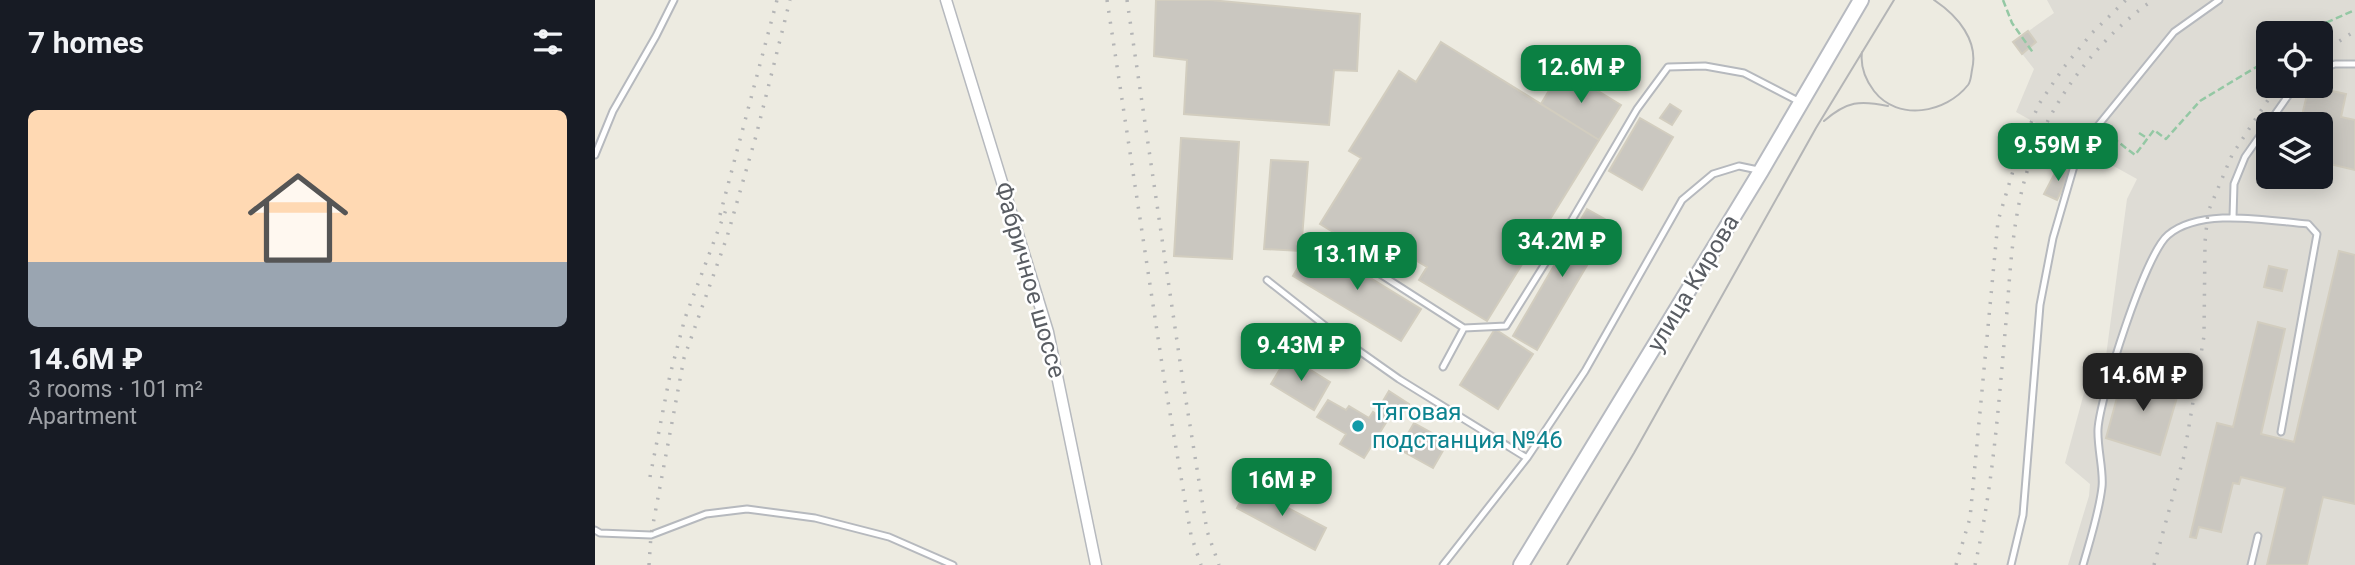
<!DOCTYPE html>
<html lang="en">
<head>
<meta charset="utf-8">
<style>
  body { margin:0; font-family:Roboto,sans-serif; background:#242831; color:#f1f3f6; height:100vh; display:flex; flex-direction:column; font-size:26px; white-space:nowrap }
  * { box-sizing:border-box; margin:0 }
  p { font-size:23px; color:#9ea1a6 }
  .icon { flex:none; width:38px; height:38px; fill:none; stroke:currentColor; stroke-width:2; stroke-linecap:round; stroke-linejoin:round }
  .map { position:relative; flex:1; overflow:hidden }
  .panel { display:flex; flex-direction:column; background:#171b24; width:595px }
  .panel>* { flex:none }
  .controls { position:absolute; left:1661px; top:21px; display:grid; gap:14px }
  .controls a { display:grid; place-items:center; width:77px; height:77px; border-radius:10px; background:#171b24; box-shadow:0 4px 18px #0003; font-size:35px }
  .price { position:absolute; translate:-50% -60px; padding:0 16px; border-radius:14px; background:#0b8043; color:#fff; font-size:23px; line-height:46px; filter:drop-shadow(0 2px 4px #0008) }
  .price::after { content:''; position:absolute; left:50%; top:42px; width:21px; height:16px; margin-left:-10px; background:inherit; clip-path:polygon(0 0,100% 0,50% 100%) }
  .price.on { background:#222; color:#fff }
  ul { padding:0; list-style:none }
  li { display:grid; align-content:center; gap:14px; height:371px; padding:0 28px }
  li span { display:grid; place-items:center; height:217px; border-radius:10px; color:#555 }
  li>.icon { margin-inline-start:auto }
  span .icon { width:126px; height:126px; fill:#fffc; stroke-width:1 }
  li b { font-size:30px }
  h2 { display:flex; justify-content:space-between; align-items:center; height:84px; padding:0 28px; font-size:30px }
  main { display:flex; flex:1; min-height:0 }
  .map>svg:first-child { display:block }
  .industrial { fill:#dedcd5; fill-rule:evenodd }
  .building { fill:#cac7c0; stroke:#d2cdbf; stroke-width:2 }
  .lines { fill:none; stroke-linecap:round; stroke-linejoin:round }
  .service-casing { stroke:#b6b9be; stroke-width:9 }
  .minor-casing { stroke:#b6b9be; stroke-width:13 }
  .secondary-casing { stroke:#b7bac0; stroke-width:18 }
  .path { stroke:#94c8a4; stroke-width:2.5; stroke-dasharray:7 3.5; stroke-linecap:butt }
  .service { stroke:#fff; stroke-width:5 }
  .minor { stroke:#fff; stroke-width:10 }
  .secondary { stroke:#fff; stroke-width:14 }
  .tram { stroke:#b4b5b6; stroke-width:2 }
  .rail { stroke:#b4b5b6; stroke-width:3.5; stroke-dasharray:2 9; stroke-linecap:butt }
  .culture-dot { fill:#0f9aa8; stroke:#fff; stroke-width:2.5 }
  .labels { text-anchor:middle; stroke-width:5; stroke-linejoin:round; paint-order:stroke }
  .street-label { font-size:24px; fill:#595d63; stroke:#fff }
  .culture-label { font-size:24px; fill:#0d838f; stroke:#fff; text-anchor:start }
</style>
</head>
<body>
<main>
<section class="panel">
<h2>7 homes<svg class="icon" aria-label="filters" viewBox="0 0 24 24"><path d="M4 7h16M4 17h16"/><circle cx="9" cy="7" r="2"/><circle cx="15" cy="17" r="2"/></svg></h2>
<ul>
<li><span style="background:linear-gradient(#ffd9b3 70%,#9aa5b1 0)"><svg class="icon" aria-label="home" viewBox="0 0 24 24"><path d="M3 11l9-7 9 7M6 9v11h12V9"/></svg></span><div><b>14.6M ₽</b><p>3 rooms · 101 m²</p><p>Apartment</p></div></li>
</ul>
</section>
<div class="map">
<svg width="1760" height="565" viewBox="0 0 1760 565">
  <rect width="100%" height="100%" fill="#edebe1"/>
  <path class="industrial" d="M1452,0H1760V565H1473L1494,496L1495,484L1470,463L1495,371H1509L1532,199L1542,179L1421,112L1439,69L1418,42L1459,13ZM1673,33H1726V86H1673ZM1673,124H1726V177H1673Z"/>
  <path class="building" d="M561,0H615L765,14L762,71L739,70L734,125L589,114L592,60L559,56Z
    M1433,31L1441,42L1427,54L1418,42Z
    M846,42L1004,140L892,321L824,280L832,267L797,246L787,262L725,224L766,158L754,151L804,71L821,82Z
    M967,69L1026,105L1004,140L946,104Z
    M1714,86L1751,94L1746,117L1760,120V170L1726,162V124H1705Z
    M1075,104L1086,111L1077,125L1065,118Z
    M1045,118L1078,137L1047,190L1014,171Z
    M586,138L644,142L637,259L579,256Z
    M676,160L713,162L706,251L669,249Z
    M1464,165L1476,171L1462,200L1449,194Z
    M992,209L1017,223L942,350L918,336Z
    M718,243L826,309L806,341L698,276Z
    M1744,251L1760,255V504L1728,497L1712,565H1672L1690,488L1646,477L1644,484L1638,483L1626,532L1604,527L1601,538L1595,537L1622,423L1638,427L1663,322L1690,329L1666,434L1699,442Z
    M1674,266L1692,270L1687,291L1669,287Z
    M900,329L938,354L903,409L865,385Z
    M693,356L735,382L719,410L676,384Z
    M1529,372L1585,387L1565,455L1511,438Z
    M794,391L814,404L805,418L797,413L769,458L745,444L751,434L722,417L733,400L751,410L754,406L774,418L778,412L784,416L786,413L782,411Z
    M819,423L853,442L838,468L804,449Z
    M653,487L731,528L720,550L642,508Z"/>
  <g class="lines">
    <g class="service-casing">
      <path id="service" d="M1726,69L1740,64H1760
        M0,155L18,111L61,36L79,0
        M1638,217L1639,184L1650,157L1700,86
        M732,240L869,328L911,326L971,230L1042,109L1073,67L1110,66L1149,73L1205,102
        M672,280L743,336L804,379L932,458
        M848,367L869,328
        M0,530L5,533L56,535L111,514L152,509L220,518L294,537L358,565
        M848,565L932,458L990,371L1087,200L1118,174L1144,166L1163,170
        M1416,565L1428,515L1445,305L1458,238L1484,149L1579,32L1624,0
        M1488,565C1495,540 1504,513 1507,487C1509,472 1502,447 1503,429C1505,397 1550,254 1573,235C1606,207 1674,221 1713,224L1722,234L1686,432
        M1656,565L1663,536"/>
    </g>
    <g class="minor-casing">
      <path id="minor" d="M351,0L453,332L501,565"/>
    </g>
    <g class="secondary-casing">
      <path id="secondary" d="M926,565L1166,171L1266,0"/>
    </g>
    <path class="path" d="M1408,0L1417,23L1439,54
      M1713,33L1726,25L1760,10
      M1509,131L1540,155L1559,130L1571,139L1605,101L1673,60
      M1544,133L1552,138"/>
    <use href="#service" class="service"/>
    <use href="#minor" class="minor"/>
    <use href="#secondary" class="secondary"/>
    <path class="tram" d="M1267,52C1265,67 1270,79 1279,91C1303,122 1351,113 1373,85C1376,81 1376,75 1377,70C1384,41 1363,16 1339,0
      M1229,121C1252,101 1265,100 1293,106
      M972,565L1039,453L1221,128L1299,0"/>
    <path class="rail" d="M512,0L570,384L596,535L606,565
      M532,0L588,382L612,531L624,565
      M1726,53L1760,31
      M125,215L182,0
      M55,477L75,375L90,318L132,207
      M54,565L56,535L89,358L132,237L161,136L195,0
      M1361,565L1375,518L1403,221L1424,151L1444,104L1469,67L1497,33L1531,0
      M1380,565C1399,482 1404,397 1412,311C1416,258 1419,204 1438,154C1460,95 1506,36 1558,0
      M1559,565L1589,456L1609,336L1610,242L1613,212L1637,155L1673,100L1686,86"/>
  </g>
  <circle class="culture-dot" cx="763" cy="426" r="7"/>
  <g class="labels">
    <g class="street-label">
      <text transform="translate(435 280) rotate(74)" y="8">Фабричное шоссе</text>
      <text transform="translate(1098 283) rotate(-59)" y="8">улица Кирова</text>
    </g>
    <g class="culture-label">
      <text x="777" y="420">Тяговая<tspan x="777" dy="28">подстанция №46</tspan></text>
    </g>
  </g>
</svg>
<div class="controls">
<a><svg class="icon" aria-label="locate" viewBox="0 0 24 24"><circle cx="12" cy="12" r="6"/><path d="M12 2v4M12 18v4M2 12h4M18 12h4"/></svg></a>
<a><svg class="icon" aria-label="layers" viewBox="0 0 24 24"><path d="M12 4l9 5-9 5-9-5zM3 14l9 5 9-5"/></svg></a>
</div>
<b class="price" style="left:986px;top:105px">12.6M ₽</b>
<b class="price" style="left:1463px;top:183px">9.59M ₽</b>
<b class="price" style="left:967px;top:279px">34.2M ₽</b>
<b class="price" style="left:762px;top:292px">13.1M ₽</b>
<b class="price" style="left:706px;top:383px">9.43M ₽</b>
<b class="price on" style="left:1548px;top:413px">14.6M ₽</b>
<b class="price" style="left:687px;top:518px">16M ₽</b>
</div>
</main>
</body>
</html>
